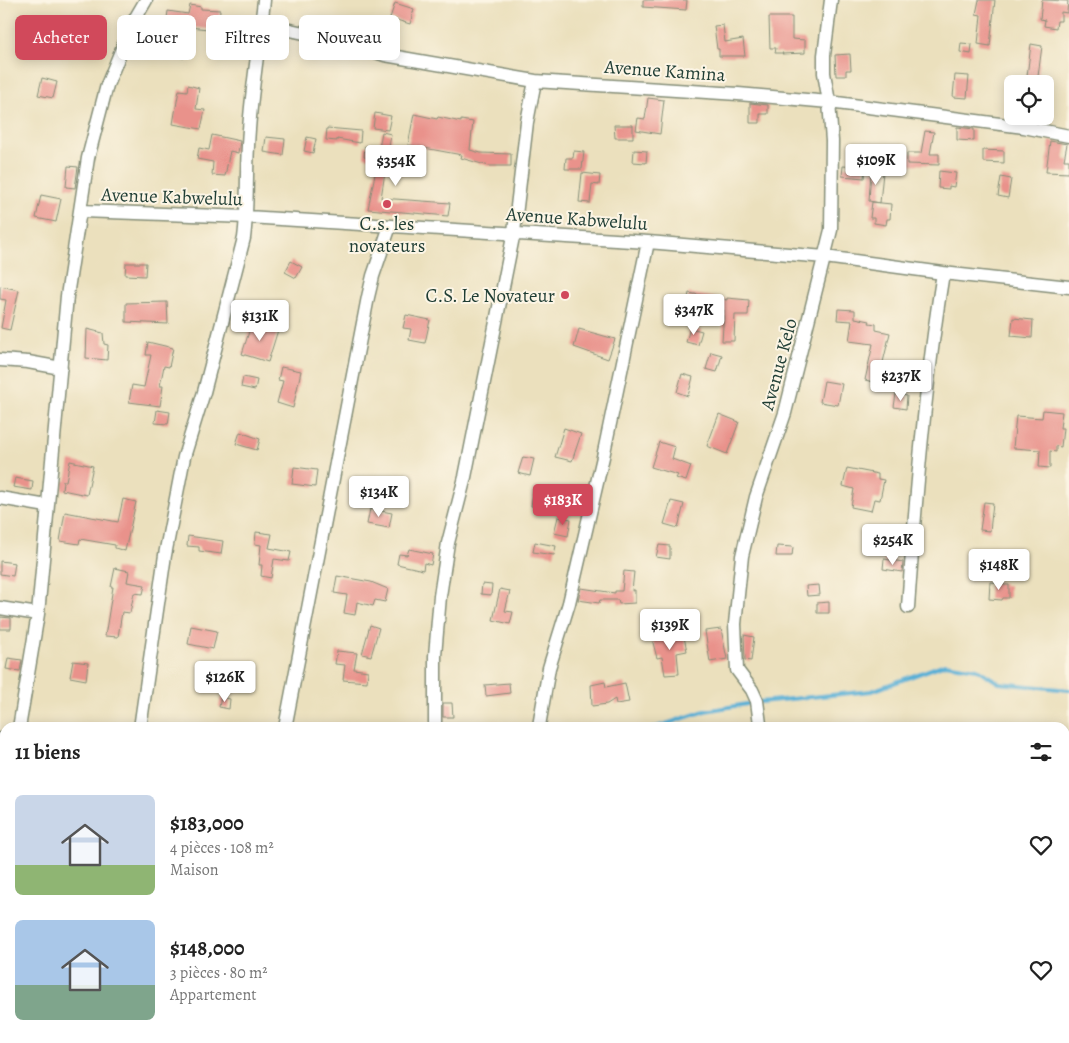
<!DOCTYPE html>
<html lang="fr">
<head>
<meta charset="utf-8">
<style>
  body { margin:0; font-family:Alegreya,serif; background:#f6f6f6; color:#222; height:100vh; display:flex; flex-direction:column; font-size:19px; white-space:nowrap }
  * { box-sizing:border-box; margin:0 }
  p { font-size:16px; color:#767676 }
  .icon { flex:none; width:28px; height:28px; fill:none; stroke:currentColor; stroke-width:2; stroke-linecap:round; stroke-linejoin:round }
  .map { position:relative; flex:1; overflow:hidden }
  .drawer { position:absolute; left:0px; top:722px; width:1070px; height:321px; display:flex; flex-direction:column; background:#fff; border-radius:15px 15px 0 0; box-shadow:0 2px 12px #0003 }
  .drawer>* { flex:none }
  .top-card { position:absolute; left:15px; top:15px; width:500px; height:45px; display:flex; gap:10px }
  .tools { position:absolute; left:1004px; top:75px; display:grid; gap:10px }
  .tools a { display:grid; place-items:center; width:50px; height:50px; border-radius:8px; background:#fff; box-shadow:0 2px 12px #0003; font-size:25px }
  .price { position:absolute; translate:-50% -42px; padding:0 11px; border-radius:5px; background:#fff; color:#222; font-size:16px; line-height:32px; filter:drop-shadow(0 1px 2px #0008) }
  .price::after { content:''; position:absolute; left:50%; top:30px; width:15px; height:11px; margin-left:-8px; background:inherit; clip-path:polygon(0 0,100% 0,50% 100%) }
  .price.current { background:#d1495b; color:#fff }
  ul { padding:0; list-style:none }
  li { display:flex; align-items:center; gap:15px; height:125px; padding:0 15px }
  li span { display:grid; place-items:center; flex:none; width:140px; height:100px; border-radius:8px; color:#555 }
  li>.icon { margin-inline-start:auto }
  span .icon { width:60px; height:60px; fill:#fffc; stroke-width:1 }
  li b { font-size:21px }
  h2 { display:flex; justify-content:space-between; align-items:center; height:60px; padding:0 15px; font-size:21px }
  .chip { padding:0 18px; border-radius:8px; background:#fff; box-shadow:0 2px 12px #0003; font-size:18px; line-height:45px }
  .chip.current { background:#d1495b; color:#fff }
  .map>svg:first-child { display:block }
  .lines { fill:none; stroke-linecap:round; stroke-linejoin:round }
  .stream { stroke:#5ab0d6; stroke-width:4 }
  .building { fill:#e9928b }
  .minor-casing { stroke:#858e78; stroke-width:15 }
  .tertiary-casing { stroke:#858e78; stroke-width:19 }
  .minor { stroke:#fff; stroke-width:12 }
  .tertiary { stroke:#fff; stroke-width:16 }
  .poi-dot { fill:#d1495b; stroke:#fcf5e5; stroke-width:2 }
  .labels { text-anchor:middle; stroke-width:4; stroke-linejoin:round; paint-order:stroke }
  .street-label { font-size:19px; fill:#1f3d34; stroke:#fcf5e5 }
  .poi-label { font-size:19px; fill:#1f3d34; stroke:#fcf5e5 }
</style>
</head>
<body>
<div class="map">
<svg width="1069" height="1043" viewBox="0 0 1069 1043">
  <rect width="100%" height="100%" fill="#fcf5e5"/>
  <filter id="ink" filterUnits="userSpaceOnUse"><feTurbulence type="fractalNoise" baseFrequency=".02" numOctaves="2"/><feDisplacementMap in="SourceGraphic" scale="10" xChannelSelector="R" yChannelSelector="G"/><feConvolveMatrix kernelMatrix="1 2 1 2 8 2 1 2 1" color-interpolation-filters="sRGB"/></filter>
  <filter id="wash" filterUnits="userSpaceOnUse"><feTurbulence type="fractalNoise" baseFrequency=".0096" numOctaves="4" result="noise"/><feDisplacementMap in="SourceGraphic" scale="20" xChannelSelector="R" yChannelSelector="G"/><feGaussianBlur stdDeviation="1.12" result="paint"/><feColorMatrix in="noise" values="0 0 0 0 0 0 0 0 0 0 0 0 0 0 0 0 0 1.4 0 .05"/><feComposite in="paint" operator="in"/></filter>
  <g filter="url(#wash)">
    <rect width="100%" height="100%" fill="#ebe0bd"/>
    <g class="lines">
      <path class="stream" d="M760,702L872,691L945,664L977,669L999,683L1069,690
        M654,728L705,711L753,703
        M0,1008H5"/>
    </g>
    <g id="blocks">
      <path class="building" d="M643,0H687L686,10L643,7Z
        M979,0H995L990,46L978,44L981,15L976,14Z
        M1042,0L1068,1L1067,13L1061,12V21H1057L1056,28L1044,26L1045,20L1040,19Z
        M395,3L414,9L410,24L390,18Z
        M190,5L201,7V9L220,10L218,30L189,27L184,58L148,52L151,31L165,33L168,11L188,14Z
        M769,17H792V39L805,40V53L782,54L783,53H775L776,48H770Z
        M723,25L725,42L743,39L745,56H719V49H717L714,26Z
        M961,43L972,44L971,54L960,52Z
        M1031,44L1042,46L1037,84H1026Z
        M850,54L851,70H846V76H836L835,55Z
        M955,75L969,76L967,98L953,97Z
        M42,78L57,82L53,98L38,95Z
        M188,85L199,88L196,109L205,110L201,129L173,124L179,90L187,91Z
        M648,98L664,100L660,134L636,130L638,118L645,119Z
        M750,103L768,105V114H760V123H750Z
        M375,113L391,116L388,130L373,128Z
        M414,114L437,119L438,117L461,122V120L473,122L470,150L481,153L511,154V166H489L461,158L462,155L408,145Z
        M614,125H633V138H615Z
        M957,127L974,129V141L957,140Z
        M327,128L361,131L360,143L337,139V141L326,140Z
        M925,131L934,132L930,154H939V165L907,164V153H921Z
        M382,132L391,134L381,198L450,203L448,216L368,209L378,159L364,157L365,146L379,148Z
        M212,135L240,141L238,153L230,151L225,176L212,175L213,162L197,159L199,148L209,150Z
        M266,137L285,139L283,155L264,152Z
        M307,137L316,139L313,153L304,151Z
        M1050,141L1067,144L1064,160H1069V173L1046,172Z
        M634,150L647,151L646,163L633,162Z
        M983,150L1004,151V163L983,162Z
        M574,151L584,152L582,169H565L566,158H573Z
        M68,166L78,167L75,188L66,187Z
        M843,166L865,168L864,178L842,176Z
        M871,170L883,172L880,203L869,201Z
        M939,171L956,173L954,187L949,186V189L938,188Z
        M582,173L600,175L599,185L592,184L590,203L579,202Z
        M1001,177L1011,179L1008,198L998,196Z
        M41,195L61,199L56,222L36,218Z
        M872,202L891,204L890,219H887L886,225L874,223V218H870Z
        M291,261L302,267L296,278L285,272Z
        M126,263H146L145,276L125,275Z
        M0,286L19,290L10,330L1,328L6,300L0,299Z
        M689,293L727,300V298L749,300L748,315H735L734,341H722L724,310L687,303Z
        M167,302L168,324L126,322V303Z
        M838,309L855,310V318L870,321L869,323L876,324V330L890,333L878,383L865,380L873,344L849,341L852,321L837,320Z
        M406,315L430,320L425,343L409,340L411,329L403,328Z
        M1013,318L1033,320L1032,338L1011,336Z
        M252,322L278,330L268,362L242,354Z
        M690,328L702,331L698,345L686,342Z
        M87,329L103,333L104,344L108,345L107,360L86,358Z
        M579,329L615,339L608,359L574,347Z
        M148,342L173,348L169,367L164,366L160,386H163L160,406L129,402L132,385L144,387L151,355H146Z
        M711,352L722,355L717,372L706,369Z
        M281,367L301,371L293,408L277,403L283,381L278,380Z
        M682,374L693,377L688,396L677,392Z
        M243,377L257,380L255,390L241,387Z
        M824,381L842,384L838,405L820,402Z
        M896,394L907,396L906,409L894,407Z
        M157,410L170,412L168,424L155,423Z
        M1043,410L1062,412L1060,428H1063L1061,447L1056,446V452L1050,451V468L1039,467L1040,450L1013,448L1016,416L1042,418Z
        M719,414L739,422L727,454L707,446Z
        M564,428L581,434L572,461L555,457Z
        M240,432L260,439L257,450L236,444Z
        M659,442L675,447L672,459L691,466L686,481L676,478L678,475L651,467Z
        M523,457L534,459L530,476L518,473Z
        M70,461L93,466L87,495L62,490L63,481H66Z
        M294,467L317,470L315,487L292,484Z
        M847,468L878,474V479L884,480L880,500L874,499L871,511L851,507L854,489L843,486Z
        M15,478L33,481L32,490L13,487Z
        M534,488L549,491L545,509L531,506Z
        M123,499L136,502L125,551L115,548V545L80,539L79,544L60,541L65,512L118,522Z
        M671,501L684,504L678,528L664,524Z
        M984,502L993,503L990,531L980,530Z
        M370,509L392,513L389,528L367,524Z
        M558,517L571,519L568,536L554,533Z
        M256,532L272,534L269,548L291,552L289,561L274,559L271,578L261,576L262,565H259L261,545L255,544Z
        M188,536L223,541L221,554L199,551V547L187,546Z
        M535,542L556,546L554,555L533,552Z
        M659,545L670,546V559L656,557Z
        M777,546L793,547L792,556H776Z
        M409,549L433,554L431,565L424,563L423,570L397,564L399,554L407,555Z
        M884,559L903,562L902,572L883,569Z
        M0,561L15,563L13,576L0,574Z
        M115,568L129,571L127,582L145,585L143,594L134,593L130,613L122,612L118,637L105,636L113,587H111Z
        M624,571L634,572L632,591L635,590V603L619,604L618,600H600L599,603L578,600L581,588L615,593V591H622Z
        M337,576L371,582L388,589L385,602L375,600L373,606L357,602L355,615L344,613L347,595L334,593Z
        M990,582L1004,583L1003,585H1009V598H1003L1002,600L989,599Z
        M482,584L492,585L491,595L481,594Z
        M819,585L820,595L807,596L806,586Z
        M500,589L510,591L505,611L513,612L510,624L493,620Z
        M829,602V613H817V603Z
        M0,617L11,618V629H0Z
        M370,625L379,628L371,656L362,654Z
        M191,626L217,631L213,649L188,644Z
        M721,629L727,659L710,662L705,631Z
        M683,632L687,651L677,653L679,674L665,675L662,657L657,658L652,639Z
        M744,635L754,637L751,661L745,660Z
        M337,651L357,653L354,669L368,671L367,682L343,680L345,665L335,664Z
        M8,658L22,660L20,671L6,669Z
        M73,661L88,663L86,680L70,677Z
        M605,682L606,687L625,683L629,702L616,704L615,699L607,704L592,706L591,685Z
        M509,683L510,693L486,696L485,685Z
        M221,697L230,699L229,709L219,707Z
        M443,703H452L453,717H443Z"/>
    </g>
  </g>
  <g filter="url(#ink)">
    <use href="#blocks" fill-opacity="0" stroke="#858e78" stroke-width="1"/>
    <g class="lines">
      <g class="minor-casing">
        <path id="minor" d="M261,31L290,30L345,42L385,55L535,81L738,94L829,102L1024,127L1069,136
          M81,211L247,217L648,242L825,257L943,273L1069,287
          M0,360L28,362L61,368
          M0,498L47,506
          M908,607C916,495 925,384 943,273
          M0,608L38,614
          M539,726L549,668L569,603L603,457L648,242
          M19,728L38,614L67,296L88,158L107,85L132,24L146,0
          M140,728L165,555L184,457L204,392L244,238C248,207 246,176 248,146C250,96 259,49 264,0
          M285,728L368,297L373,276L390,226
          M435,728V656L440,596L448,543L465,477L514,232L527,122L535,81
          M762,728L760,724L757,701L752,690L737,670L735,624L742,556L756,497L785,413L831,230L832,141L829,102L824,73V55L831,0
          M0,739L5,740
          M0,846H5
          M0,948L5,947
          M1065,950H1069
          M435,1039V1043
          M717,1039L741,1043
          M980,1041V1039
          M794,1043L796,1039"/>
      </g>
      <g class="tertiary-casing">
        <path id="tertiary" d="M1065,889L1069,867
          M1039,1043L1040,1039"/>
      </g>
      <use href="#minor" class="minor"/>
      <use href="#tertiary" class="tertiary"/>
    </g>
  </g>
  <g class="poi-dot">
    <circle cx="387" cy="204" r="5"/>
    <circle cx="565" cy="295" r="5"/>
  </g>
  <g class="labels">
    <g class="street-label">
      <text transform="translate(665 70) rotate(4)" y="7">Avenue Kamina</text>
      <text transform="translate(172 196) rotate(2)" y="7">Avenue Kabwelulu</text>
      <text transform="translate(577 218) rotate(4)" y="7">Avenue Kabwelulu</text>
      <text transform="translate(778 364) rotate(-75)" y="7">Avenue Kelo</text>
    </g>
    <g class="poi-label">
      <text x="387" y="230">C.s. les<tspan x="387" dy="22">novateurs</tspan></text>
      <text x="555" y="302" text-anchor="end">C.S. Le Novateur</text>
    </g>
  </g>
</svg>
<div class="tools">
<a><svg class="icon" aria-label="locate" viewBox="0 0 24 24"><circle cx="12" cy="12" r="6"/><path d="M12 2v4M12 18v4M2 12h4M18 12h4"/></svg></a>
</div>
<b class="price" style="left:876px;top:186px">$109K</b>
<b class="price" style="left:396px;top:187px">$354K</b>
<b class="price" style="left:694px;top:336px">$347K</b>
<b class="price" style="left:260px;top:342px">$131K</b>
<b class="price" style="left:901px;top:402px">$237K</b>
<b class="price" style="left:379px;top:518px">$134K</b>
<b class="price current" style="left:563px;top:526px">$183K</b>
<b class="price" style="left:893px;top:566px">$254K</b>
<b class="price" style="left:999px;top:591px">$148K</b>
<b class="price" style="left:670px;top:651px">$139K</b>
<b class="price" style="left:225px;top:703px">$126K</b>
<div class="top-card">
<a class="chip current">Acheter</a>
<a class="chip">Louer</a>
<a class="chip">Filtres</a>
<a class="chip">Nouveau</a>
</div>
<section class="drawer">
<h2>11 biens<svg class="icon" aria-label="filters" viewBox="0 0 24 24"><path d="M4 7h16M4 17h16"/><circle cx="9" cy="7" r="2"/><circle cx="15" cy="17" r="2"/></svg></h2>
<ul>
<li><span style="background:linear-gradient(#c9d6e8 70%,#8fb573 0)"><svg class="icon" aria-label="home" viewBox="0 0 24 24"><path d="M3 11l9-7 9 7M6 9v11h12V9"/></svg></span><div><b>$183,000</b><p>4 pièces · 108 m²</p><p>Maison</p></div><svg class="icon" aria-label="heart" viewBox="0 0 24 24"><path d="M12 20l-8-8c-3-5 5-10 8-4 3-6 11-1 8 4z"/></svg></li>
<li><span style="background:linear-gradient(#a9c7e8 65%,#7fa58c 0)"><svg class="icon" aria-label="home" viewBox="0 0 24 24"><path d="M3 11l9-7 9 7M6 9v11h12V9"/></svg></span><div><b>$148,000</b><p>3 pièces · 80 m²</p><p>Appartement</p></div><svg class="icon" aria-label="heart" viewBox="0 0 24 24"><path d="M12 20l-8-8c-3-5 5-10 8-4 3-6 11-1 8 4z"/></svg></li>
</ul>
</section>
</div>
</body>
</html>
